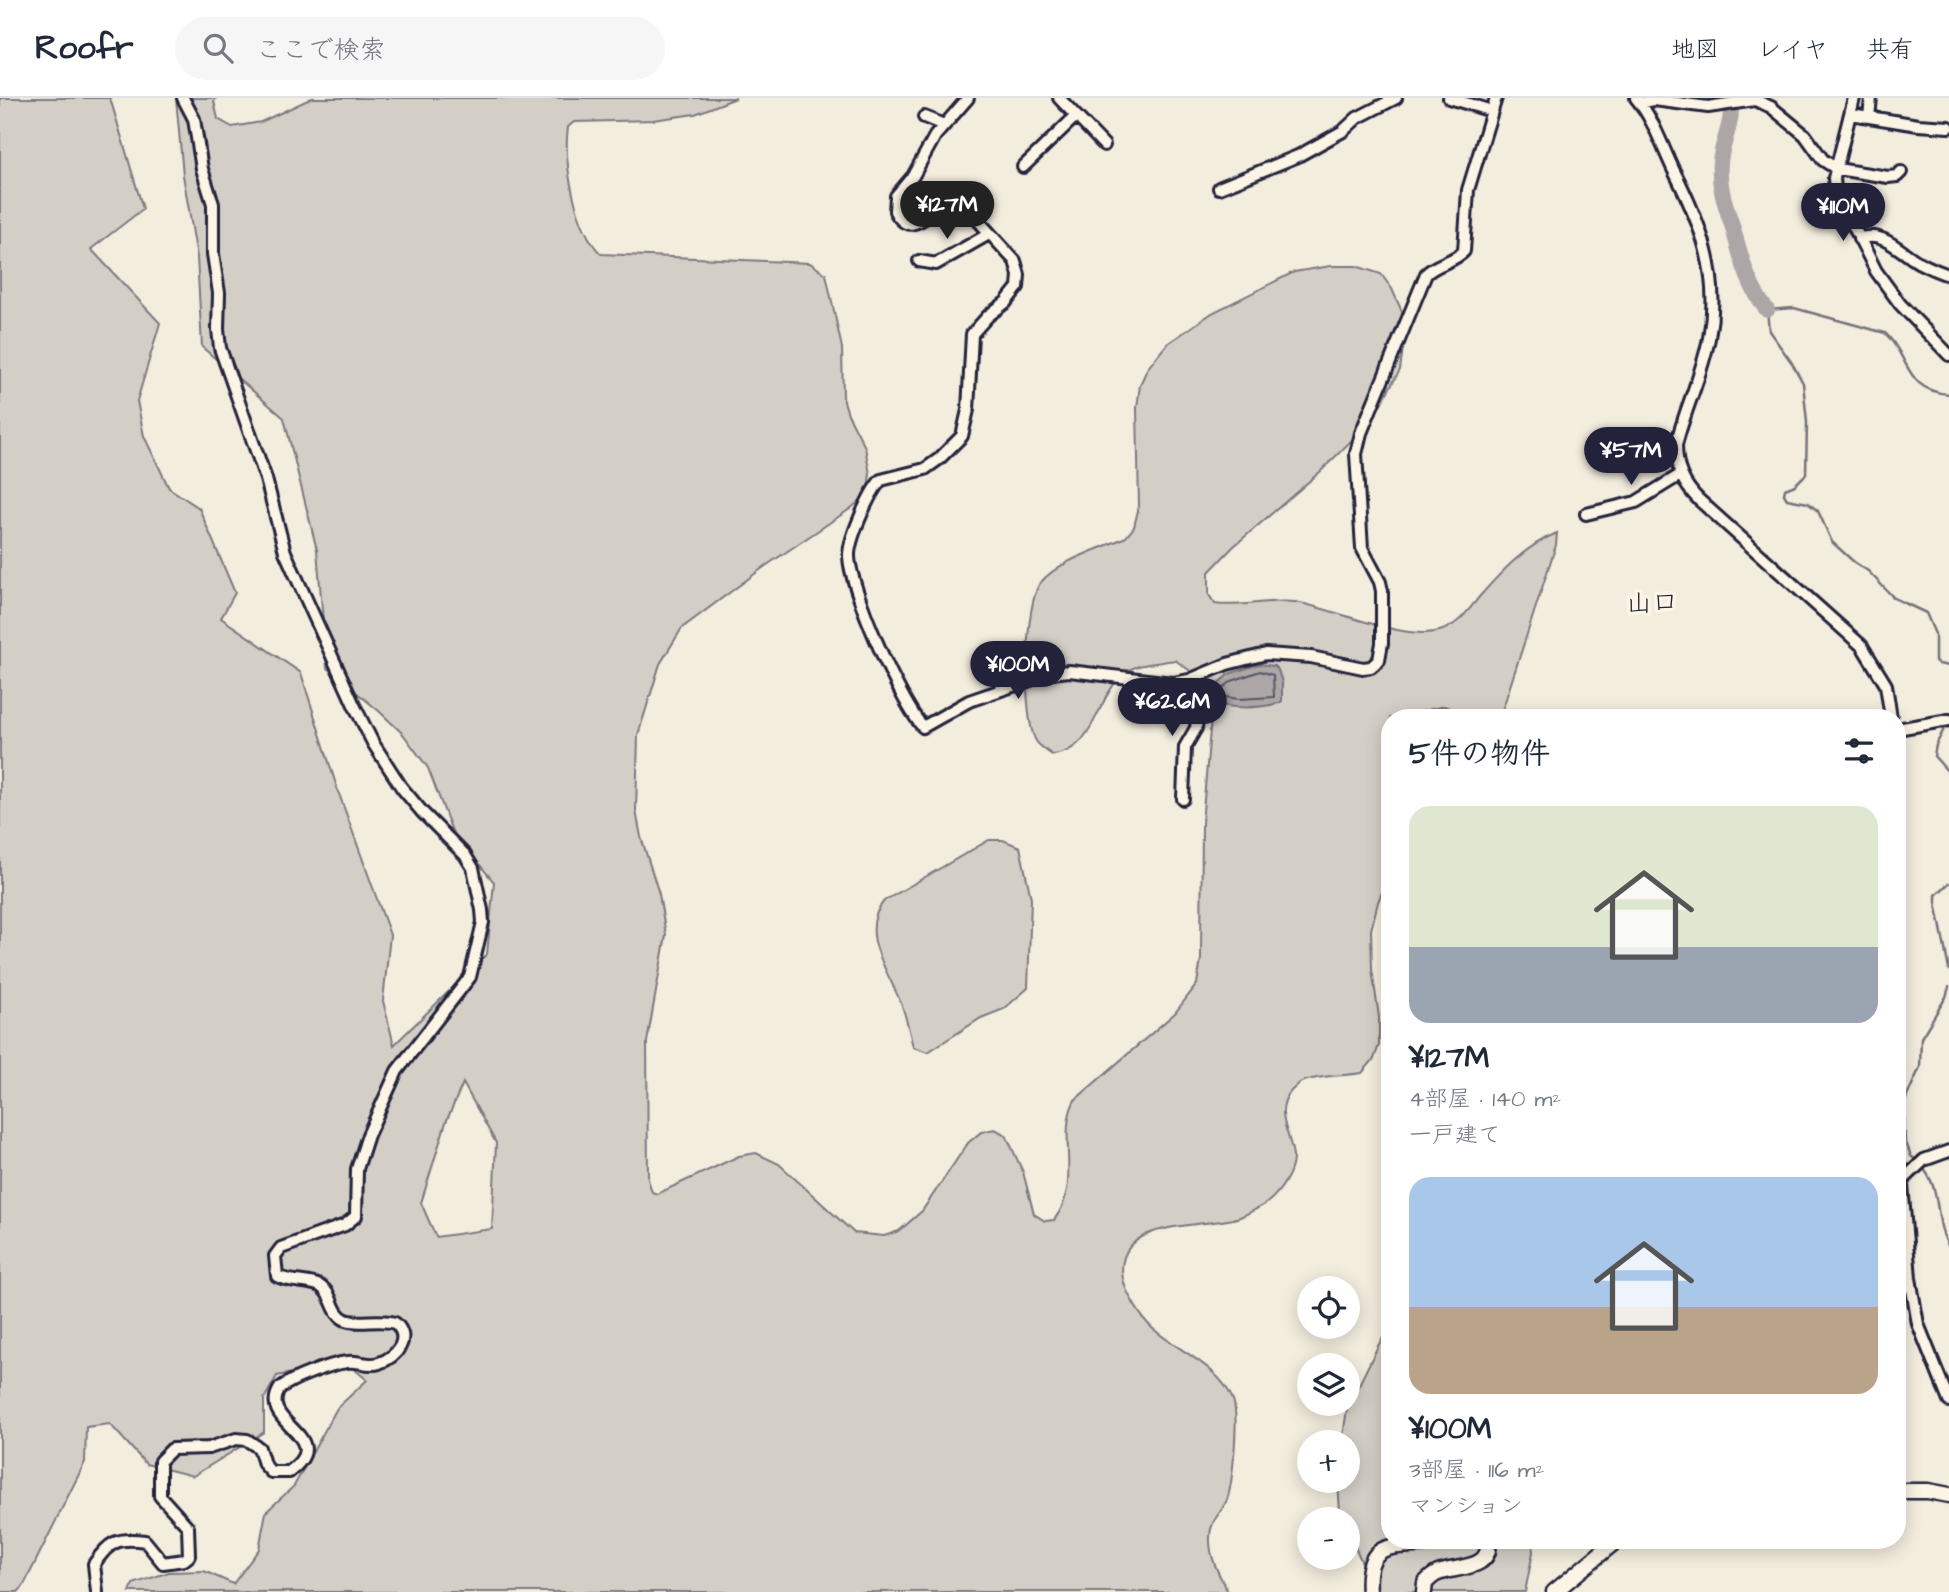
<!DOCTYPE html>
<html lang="ja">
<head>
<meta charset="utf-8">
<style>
  body { margin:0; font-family:"Architects Daughter","Klee One",sans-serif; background:#f6f6f7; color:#1f2937; height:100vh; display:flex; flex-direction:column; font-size:26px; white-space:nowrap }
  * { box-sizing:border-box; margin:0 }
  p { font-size:23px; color:#747a83 }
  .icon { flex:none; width:38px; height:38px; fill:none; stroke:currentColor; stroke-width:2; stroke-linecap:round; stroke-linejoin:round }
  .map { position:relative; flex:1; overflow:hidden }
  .drawer { position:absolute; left:1381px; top:611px; width:525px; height:840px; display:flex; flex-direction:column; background:#fff; border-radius:28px; box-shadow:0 4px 18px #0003 }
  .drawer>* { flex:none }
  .buttons { position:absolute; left:1297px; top:1178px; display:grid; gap:14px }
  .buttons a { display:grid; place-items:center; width:63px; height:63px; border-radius:50%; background:#fff; box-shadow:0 4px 18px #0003; font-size:35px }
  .price { position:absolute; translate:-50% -60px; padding:0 16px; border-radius:24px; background:#22223b; color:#fff; font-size:23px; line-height:46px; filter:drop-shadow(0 2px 4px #0008) }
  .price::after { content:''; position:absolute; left:50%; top:42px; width:21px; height:16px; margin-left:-10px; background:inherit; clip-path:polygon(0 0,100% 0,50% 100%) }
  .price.selected { background:#222; color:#fff }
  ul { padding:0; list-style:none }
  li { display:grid; align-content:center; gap:14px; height:371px; padding:0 28px }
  li span { display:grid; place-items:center; height:217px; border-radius:21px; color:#555 }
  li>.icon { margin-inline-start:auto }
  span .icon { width:126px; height:126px; fill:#fffc; stroke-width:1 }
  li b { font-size:30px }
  h2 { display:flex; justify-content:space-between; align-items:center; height:84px; padding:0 28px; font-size:30px }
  header { display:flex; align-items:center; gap:42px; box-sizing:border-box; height:98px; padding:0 35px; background:#fff; border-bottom:2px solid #e0e1e3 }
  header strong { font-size:33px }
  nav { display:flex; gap:38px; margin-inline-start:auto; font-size:24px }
  .search { width:490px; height:63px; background:#f6f6f7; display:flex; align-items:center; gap:18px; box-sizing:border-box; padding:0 24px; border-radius:38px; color:#747a83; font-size:26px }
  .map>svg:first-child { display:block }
  .green { fill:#d4cfc6; stroke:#7b7880; stroke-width:2; fill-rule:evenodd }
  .water { fill:#aca7a6; stroke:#75727b; stroke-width:2 }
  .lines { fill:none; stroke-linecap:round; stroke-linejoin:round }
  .shore { stroke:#595766; stroke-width:2 }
  .stream { stroke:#75727b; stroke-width:2.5 }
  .river { stroke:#aca7a6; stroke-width:16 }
  .minor-casing { stroke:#22223b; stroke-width:16 }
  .major-casing { stroke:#22223b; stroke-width:19 }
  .minor { stroke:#fcf5e5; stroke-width:10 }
  .major { stroke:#fcf5e5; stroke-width:14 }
  .labels { text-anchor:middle; stroke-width:7; stroke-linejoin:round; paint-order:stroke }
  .quarter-label { font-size:26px; fill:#22223b; stroke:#fcf5e5 }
</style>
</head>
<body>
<header>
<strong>Roofr</strong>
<div class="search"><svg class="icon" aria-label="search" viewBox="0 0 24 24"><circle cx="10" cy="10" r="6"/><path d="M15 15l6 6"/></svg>ここで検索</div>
<nav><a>地図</a><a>レイヤ</a><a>共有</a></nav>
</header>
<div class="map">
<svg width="1949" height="1494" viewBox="0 0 1949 1494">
  <rect width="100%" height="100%" fill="#f3edde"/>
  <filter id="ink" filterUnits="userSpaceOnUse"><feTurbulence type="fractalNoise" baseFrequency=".0143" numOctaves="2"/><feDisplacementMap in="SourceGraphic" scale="14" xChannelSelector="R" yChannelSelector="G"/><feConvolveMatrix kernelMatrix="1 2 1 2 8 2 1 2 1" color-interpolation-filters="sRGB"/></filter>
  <g filter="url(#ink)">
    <path class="green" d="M0,0H110L143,111L91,151L160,225L137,303L144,338L169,390L199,410L235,495L221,520L301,575L338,693L390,837L383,903L394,947L487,856L494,784L452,733L428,670L403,636L379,613L327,570L317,452L284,320L202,249L197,159L183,77L176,0H216L214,3L218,21L232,29L261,24L312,0H736L695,16L653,22L574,24L568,29C563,64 575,130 601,156L810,165L826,176L842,250L843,300L848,316L865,349L870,376L867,397L850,411L764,469L682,530L660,566L638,637L636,713L641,739L659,796L666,837L647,944L648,1081L652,1094L657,1096L739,1058L756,1055L779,1066L854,1135L884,1138L899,1133L922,1113L968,1045L981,1034L995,1031L1006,1037L1023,1074L1034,1116L1045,1123L1054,1122C1083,1086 1056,1036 1075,1002L1175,915L1197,886L1201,861L1202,725L1211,620L1205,593L1189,572L1175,562C1160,565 1135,565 1123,576C1095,602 1095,653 1052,657C1047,653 1039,648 1036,643C1022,620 1024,504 1041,484C1061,461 1099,452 1126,439L1134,429L1139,408L1137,310L1140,287L1147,271L1167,246L1212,215L1294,174L1331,168H1356L1381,176L1392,191L1403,216L1404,242L1400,272L1371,323L1321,373L1233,449L1209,474V497L1215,506C1239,510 1268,501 1295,504C1334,510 1410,547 1445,531C1460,525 1470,510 1480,498C1502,473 1525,448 1557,435L1556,447L1500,619L1390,620L1389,777L1378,804L1371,832L1372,871L1379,919V947L1374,961L1362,975C1344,978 1322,977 1304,983C1299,984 1296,989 1292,992C1272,1012 1291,1037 1293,1058C1294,1074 1280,1094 1268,1104C1261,1109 1249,1115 1240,1119C1210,1130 1132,1120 1123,1163C1120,1176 1124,1188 1130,1199C1136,1210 1142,1220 1151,1229C1177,1253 1219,1267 1233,1302C1239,1317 1233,1385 1227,1402C1221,1416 1210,1422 1210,1439C1209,1459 1219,1477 1228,1494H130L133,1486L169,1474L204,1473L233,1486L259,1451L266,1414L294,1388L337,1310L367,1282L346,1264L277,1278L264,1301V1334L193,1378L146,1366L110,1326L86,1329L85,1364L23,1489L18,1494H0ZM463,985L496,1045L492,1131L436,1139L421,1105L446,1024Z
      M989,742H1003L1020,749L1031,800L1028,890L1004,911L981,920L928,954L913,949C910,936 907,923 903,911C892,877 856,836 884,803Z
      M1389,1231L1390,1442H1532L1533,1454L1525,1494H1375L1348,1433V1421H1342L1340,1415L1338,1383L1348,1382V1344H1342L1347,1311L1379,1246Z"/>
    <path class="water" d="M1259,566L1274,568L1278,572L1282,584V603L1279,605C1261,610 1224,613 1209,601L1210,592L1229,576Z
      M1444,608L1450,610L1453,619H1398Z"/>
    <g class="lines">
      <path class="shore" d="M1260,573L1273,577L1274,599L1239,601L1218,598V594L1232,583Z"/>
      <path class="stream" d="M1949,296C1904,293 1910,258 1885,235L1794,210L1767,212L1769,233L1792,265L1803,285L1807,324L1806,376L1795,387L1785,391L1784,396L1787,401L1808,405L1818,413L1832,444L1854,464L1868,473L1894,500L1926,515L1935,536V563L1939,566L1949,568
        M1946,627L1936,647L1934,658L1949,675
        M1949,785L1936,797V804L1949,872
        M1917,1063L1911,1058L1905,1042L1904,1005L1920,969L1921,940L1946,899L1949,889
        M1921,1068C1943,1090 1933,1123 1949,1149"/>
      <path class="river" d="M1729,0C1736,21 1722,42 1720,64C1718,87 1725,106 1732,127C1741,158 1747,187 1767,212"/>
      <g class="minor-casing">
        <path id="minor" d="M968,0L935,38L913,78L896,98L895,113C915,150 936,93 965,108L1015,163L1019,177L1018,189L1006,204L988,218L972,236L968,312L962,338L939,361L925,371L881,382C869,395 850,439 849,456C848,487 901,606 923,629L969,603L1051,575L1069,573L1173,585L1189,582L1227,566L1266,556L1311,559L1363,570L1371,569L1379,562L1382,545V493L1380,484L1362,450L1356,356L1361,335L1426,176C1437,165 1454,164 1464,153L1468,92L1496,0
          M1059,0L1104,47
          M1449,0L1492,13
          M1636,0C1653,20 1662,48 1673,71C1701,126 1721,177 1709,240C1702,277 1685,311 1676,347C1676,370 1683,386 1699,402L1862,548L1886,587L1891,620
          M1854,0L1834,80L1835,91L1876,173L1900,206L1949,257
          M1641,5L1654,2L1708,9L1755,2L1771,9L1805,37L1823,62L1837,71L1888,79L1897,78L1901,74
          M1851,16L1918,27L1949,29
          M924,19L944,27
          M1869,19L1871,0
          M1023,69L1076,18
          M1219,90L1298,58L1343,33L1357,20L1396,0
          M1859,141C1883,132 1899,153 1918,164C1928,169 1938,174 1949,177
          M919,163L936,166L989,136
          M1586,416L1636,404L1680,377
          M1897,631L1949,622
          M1183,701L1185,649L1196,630L1197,622L1193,581
          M1897,1057L1901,1075L1910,1180L1918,1226L1949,1303
          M1902,1083L1924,1062L1949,1053
          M97,1494L94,1466C109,1444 117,1439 145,1443L163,1465L184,1462L189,1458L188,1429L160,1398V1363L172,1351L209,1350L236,1341L247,1342L259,1350L264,1366L271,1374H289C338,1337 256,1327 280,1290C293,1280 330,1266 347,1264C357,1262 369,1269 379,1265C397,1259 412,1240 395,1225C380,1220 358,1227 346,1222C331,1216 334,1196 320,1188C307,1182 290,1185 277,1178L275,1158L281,1150L345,1127L356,1118L357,1071L368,1037L397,973L470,879L483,824L482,812L473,770L465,757L423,715L402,690L373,645L354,607L285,454L266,381L220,250L218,231L219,195L213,156V106L202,71L194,21L183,0"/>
      </g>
      <g class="major-casing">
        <path id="major" d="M1897,1393H1928L1949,1397
          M1369,1494C1364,1430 1406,1456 1444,1442
          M1424,1494L1425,1485C1429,1481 1433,1477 1438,1475C1458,1468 1493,1472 1488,1442
          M1554,1494L1617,1442"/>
      </g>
      <use href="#minor" class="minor"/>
      <use href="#major" class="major"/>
    </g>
  </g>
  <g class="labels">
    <g class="quarter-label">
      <text x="1652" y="513">山口</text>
    </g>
  </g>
</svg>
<div class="buttons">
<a><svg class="icon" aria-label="locate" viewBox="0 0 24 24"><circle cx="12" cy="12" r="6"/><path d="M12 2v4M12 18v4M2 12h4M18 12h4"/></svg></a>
<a><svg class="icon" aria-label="layers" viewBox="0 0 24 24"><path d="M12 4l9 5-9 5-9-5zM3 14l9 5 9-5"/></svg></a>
<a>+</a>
<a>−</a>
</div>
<b class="price selected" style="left:947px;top:143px">¥127M</b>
<b class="price" style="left:1843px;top:145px">¥110M</b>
<b class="price" style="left:1631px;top:389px">¥57M</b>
<b class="price" style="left:1018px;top:603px">¥100M</b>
<b class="price" style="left:1172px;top:640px">¥62.6M</b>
<section class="drawer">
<h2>5件の物件<svg class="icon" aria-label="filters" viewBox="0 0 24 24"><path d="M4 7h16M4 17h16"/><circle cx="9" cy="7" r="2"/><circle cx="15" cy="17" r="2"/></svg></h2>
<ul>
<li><span style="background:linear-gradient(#dfe7d0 65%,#9aa5b1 0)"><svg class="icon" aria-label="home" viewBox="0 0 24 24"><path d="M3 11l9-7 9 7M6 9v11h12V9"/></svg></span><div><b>¥127M</b><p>4部屋 · 140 m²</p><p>一戸建て</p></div></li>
<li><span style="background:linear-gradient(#a9c7e8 60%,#b9a48a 0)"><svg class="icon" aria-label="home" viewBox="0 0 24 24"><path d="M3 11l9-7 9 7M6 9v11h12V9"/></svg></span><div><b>¥100M</b><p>3部屋 · 116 m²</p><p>マンション</p></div></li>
</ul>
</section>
</div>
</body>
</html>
